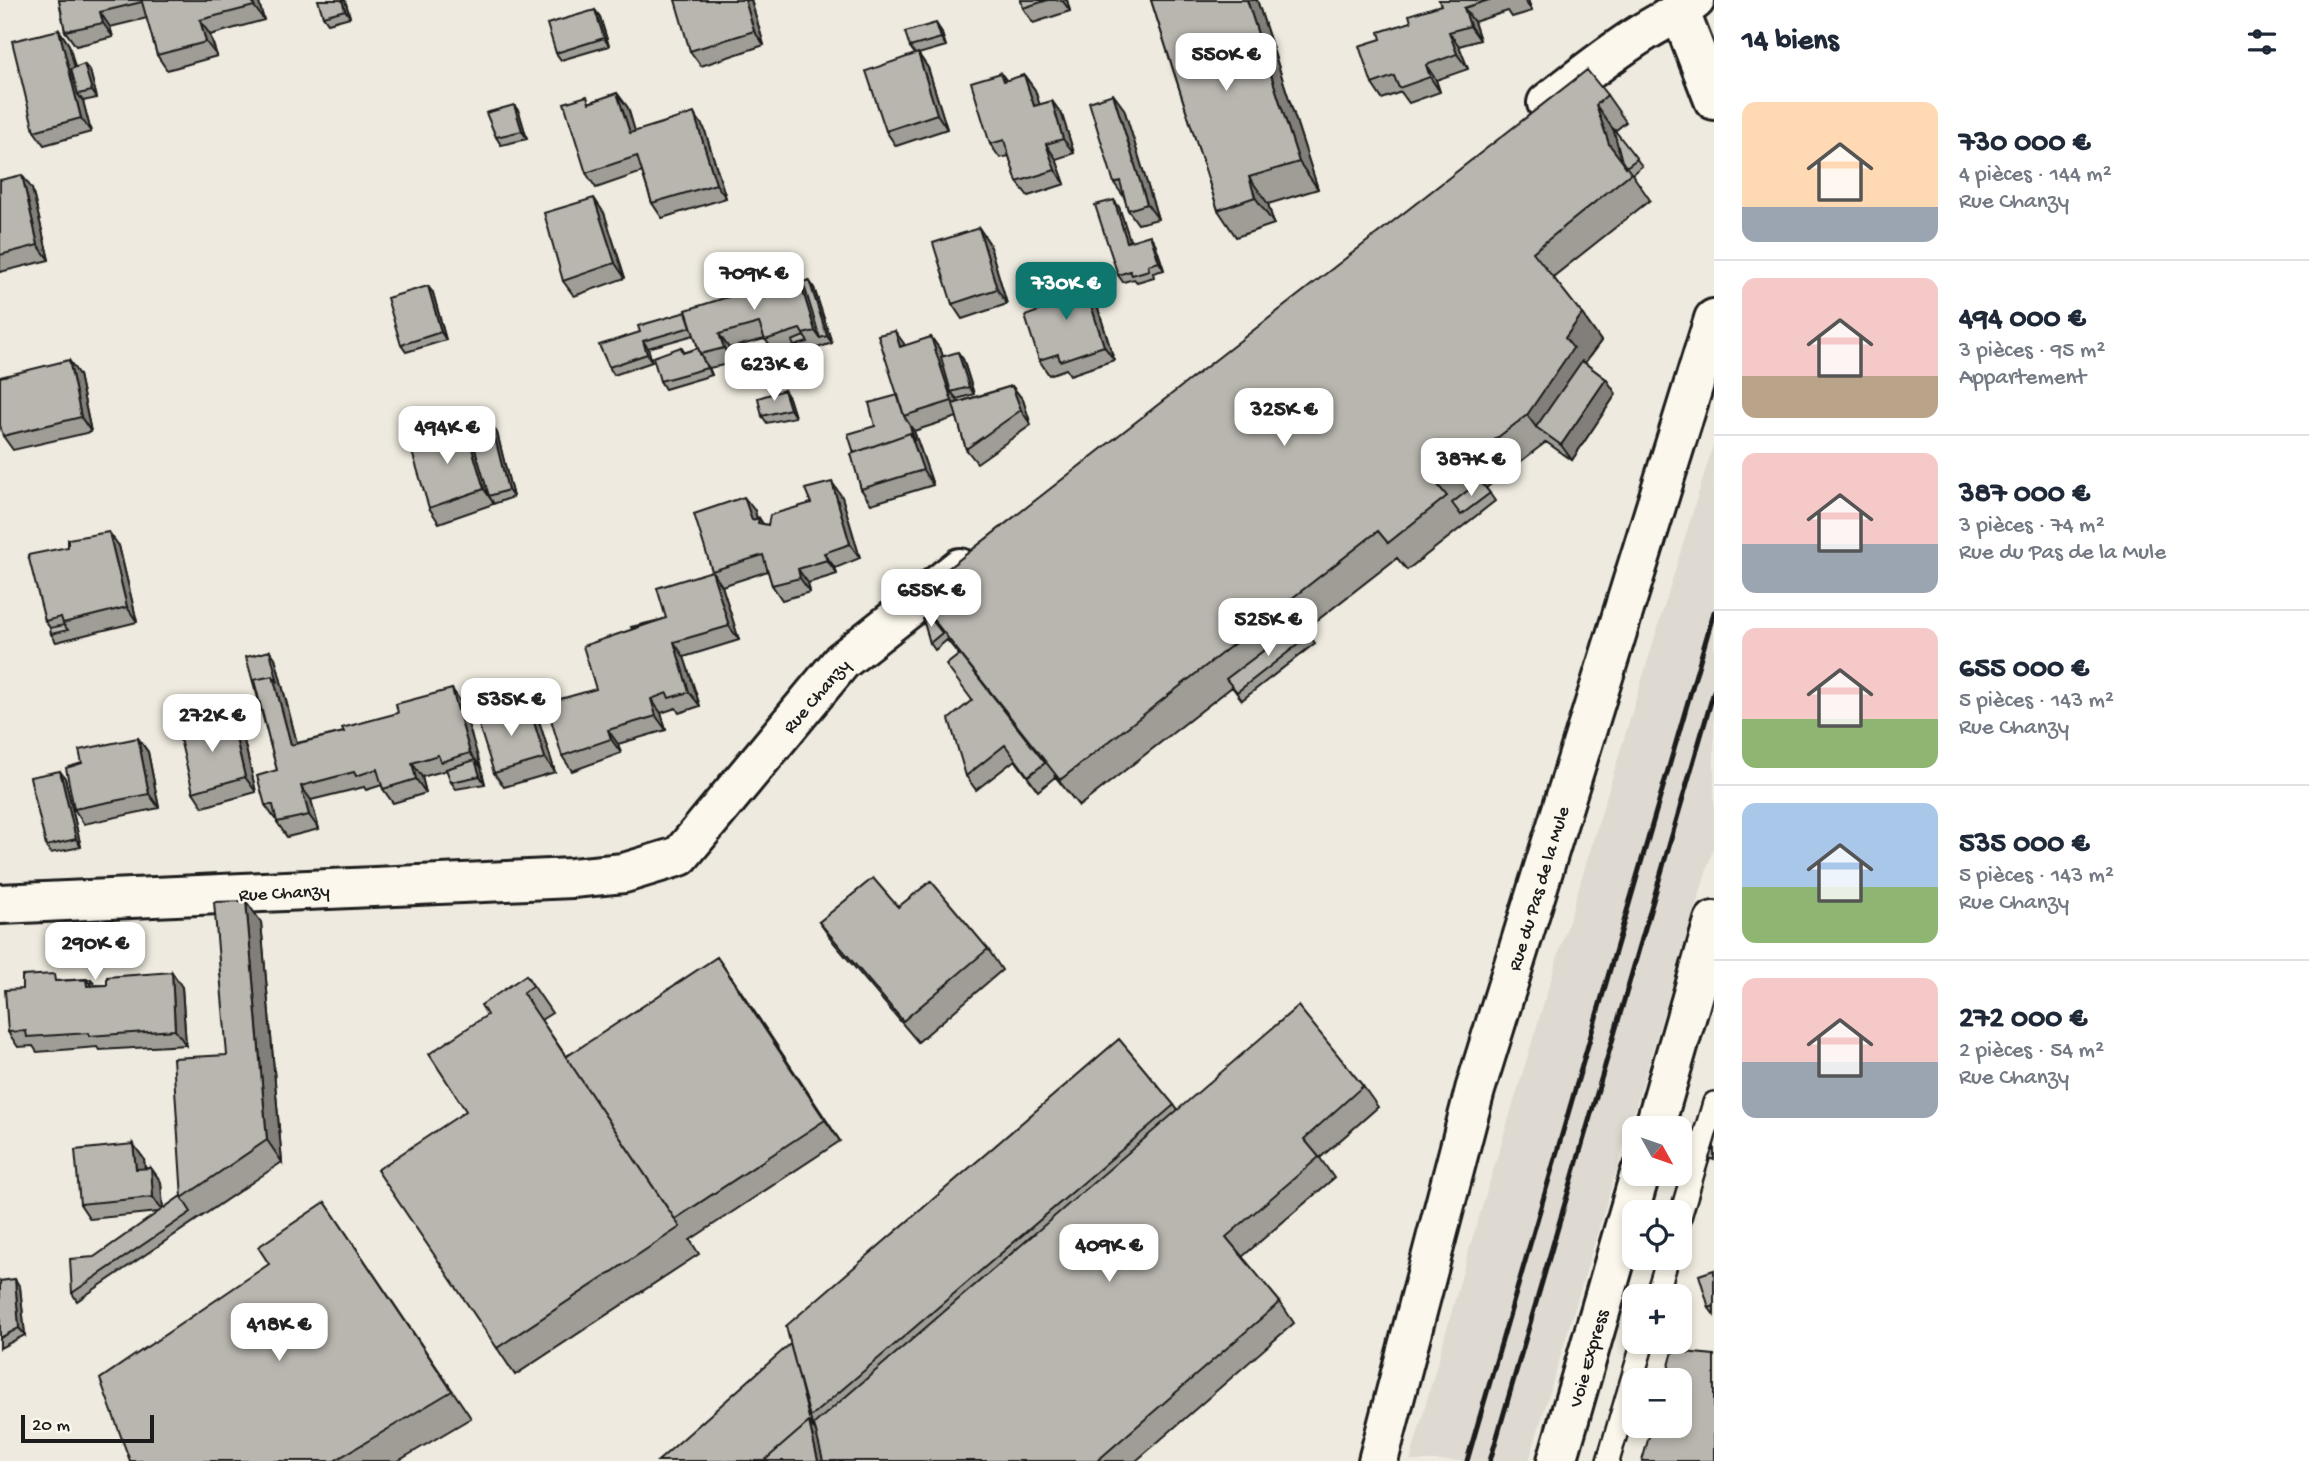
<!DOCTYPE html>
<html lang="fr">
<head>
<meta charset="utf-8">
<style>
  body { margin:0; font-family:"Gochi Hand",sans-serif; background:#f6f6f7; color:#1f2937; height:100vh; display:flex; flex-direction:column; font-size:26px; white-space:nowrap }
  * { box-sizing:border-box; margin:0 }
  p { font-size:23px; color:#747a83 }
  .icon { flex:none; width:38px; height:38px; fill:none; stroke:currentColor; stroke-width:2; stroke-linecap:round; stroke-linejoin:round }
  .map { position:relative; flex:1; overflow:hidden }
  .details { display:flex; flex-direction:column; background:#fff; width:595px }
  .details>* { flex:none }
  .needle { width:46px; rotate:130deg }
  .tools { position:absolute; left:1622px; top:1116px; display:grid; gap:14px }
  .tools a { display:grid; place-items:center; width:70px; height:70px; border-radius:14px; background:#fff; box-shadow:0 4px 10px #0003; font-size:35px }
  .scale { position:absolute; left:21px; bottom:18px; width:133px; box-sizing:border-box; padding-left:7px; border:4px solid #1c1c1c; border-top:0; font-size:19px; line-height:24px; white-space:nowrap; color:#1c1c1c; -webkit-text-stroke:5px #fbf7ec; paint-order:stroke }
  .price { position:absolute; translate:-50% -60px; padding:0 16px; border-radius:14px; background:#fff; color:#222; font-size:23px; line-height:46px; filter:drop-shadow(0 2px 4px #0008) }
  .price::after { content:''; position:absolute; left:50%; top:42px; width:21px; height:16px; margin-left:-10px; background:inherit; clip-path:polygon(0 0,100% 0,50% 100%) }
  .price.active { background:#0f766e; color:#fff }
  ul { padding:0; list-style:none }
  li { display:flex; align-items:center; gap:21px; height:175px; padding:0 28px }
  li+li { border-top:2px solid #e0e1e3 }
  li span { display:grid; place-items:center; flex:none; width:196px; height:140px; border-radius:14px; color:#555 }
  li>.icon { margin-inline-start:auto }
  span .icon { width:84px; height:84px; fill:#fffc; stroke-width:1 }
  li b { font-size:30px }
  h2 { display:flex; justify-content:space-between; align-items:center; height:84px; padding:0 28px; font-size:30px }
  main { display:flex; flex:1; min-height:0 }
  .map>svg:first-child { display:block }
  .built { fill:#dedad1 }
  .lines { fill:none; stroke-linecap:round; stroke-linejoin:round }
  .service-casing { stroke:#1c1c1c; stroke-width:26 }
  .minor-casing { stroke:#1c1c1c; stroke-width:44 }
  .service { stroke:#fbf7ec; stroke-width:21 }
  .minor { stroke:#fbf7ec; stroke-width:38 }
  .rail { stroke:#1c1c1c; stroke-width:5 }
  .wall { fill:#9f9d96; stroke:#1c1c1c; stroke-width:2 }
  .shaded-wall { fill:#827f7a; stroke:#1c1c1c; stroke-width:2 }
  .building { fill:#b9b6af; stroke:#1c1c1c; stroke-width:2 }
  .labels { text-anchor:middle; stroke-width:5; stroke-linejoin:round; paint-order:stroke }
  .street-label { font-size:19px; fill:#1c1c1c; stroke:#fbf7ec }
</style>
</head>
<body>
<main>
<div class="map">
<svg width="1714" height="1461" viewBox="0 0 1714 1461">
  <rect width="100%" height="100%" fill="#eeeadf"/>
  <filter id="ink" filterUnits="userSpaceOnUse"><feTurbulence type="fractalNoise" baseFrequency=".0143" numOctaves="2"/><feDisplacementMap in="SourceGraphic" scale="14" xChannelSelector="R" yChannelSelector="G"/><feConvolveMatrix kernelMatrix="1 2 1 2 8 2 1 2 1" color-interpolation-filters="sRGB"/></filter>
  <g filter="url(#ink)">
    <path class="built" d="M1714,442V846L1529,1461H1410L1468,1253Z"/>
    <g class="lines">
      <g class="service-casing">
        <path id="service" d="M1680,1217L1714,1103
          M1656,1297L1668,1258
          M1608,1461L1643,1342"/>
      </g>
      <g class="minor-casing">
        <path id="minor" d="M1680,12L1714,100
          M1547,103C1579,78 1610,53 1644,32C1662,21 1679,13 1695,0
          M0,904L572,878L624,873L680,856L842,661L960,568
          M1654,1129L1714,921
          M1378,1461L1475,1090L1714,319
          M1557,1461L1640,1174"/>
      </g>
      <use href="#service" class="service"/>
      <use href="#minor" class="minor"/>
      <path class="rail" d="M1467,1461L1714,612
        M1490,1461L1714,691"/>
    </g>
    <path class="wall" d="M59,0H258L264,20L210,35L217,56L167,70L157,55L147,18L110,27L113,37L76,46L65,31Z
      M345,0L350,17L328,23L323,16Z
      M751,0L764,45L701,66L690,51Z
      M1021,0H1067L1070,11L1033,23L1023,8Z
      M1151,0H1257L1318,189L1268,204L1274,224L1236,237L1218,210Z
      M1439,0H1528L1532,11L1512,17L1508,11L1474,22L1480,40L1459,46L1468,69L1436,80L1440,92L1409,103L1401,92L1382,99L1372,84L1381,39L1441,5Z
      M595,10L600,17L609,46L561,60L556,53Z
      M59,30L69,45L75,67L90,71L97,98L83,101L91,132L44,145L34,131Z
      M941,31L946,46L918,54L928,68L947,129L896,146L886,131L915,54L910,47Z
      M1001,73L1007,81L1024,75L1035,90L1039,105L1052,101L1062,115L1074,153L1056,159L1065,184L1028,196L1017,182L1009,156L1000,158L990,144Z
      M617,93L628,108L635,132L704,128L726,198L662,218L652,203L642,172L596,188L586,173L591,102Z
      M1607,95L1626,122L1615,131L1642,166L1632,174L1650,200L1553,277L1582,314L1601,341L1585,363L1606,379L1616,394L1572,460L1546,442L1486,488L1495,501L1407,570L1397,558L1305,630L1315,643L1242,700L1232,687L1079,806L1054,775L1055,777L1038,791L1015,760L976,790L966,776L972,701L959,655L947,640L935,650L930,643L928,615L914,595Z
      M514,105L519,112L527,139L501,145L496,137Z
      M1124,109L1158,219L1138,224L1128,210L1124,197L1114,183Z
      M0,180L32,189L49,260L0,272Z
      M1119,207L1130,241L1155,243L1164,270L1153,273L1154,277L1137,282L1134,279L1123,282L1118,275Z
      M604,213L625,278L574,296L563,281Z
      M979,228L989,243L1007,304L962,319L952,304Z
      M1080,271L1091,286L1114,360L1070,375L1066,369L1049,375L1039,360L1044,309L1062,297Z
      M803,282L814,288L832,343L800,354L796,348L776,355L765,339L729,348L734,363L709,368L712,375L665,389L660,381L681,347L685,353L698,348L694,335L648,348L652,362L614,375L609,367L640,332Z
      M433,293L446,340L406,352L401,345Z
      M931,337L941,351L943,356L963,359L974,394L957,399L958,402L1012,386L1023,400L1031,425L977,463L966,449L957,417L914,431L933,485L871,504L861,489L854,453L898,395L905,346Z
      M79,375L91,432L13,450L3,436Z
      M784,390L789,398L795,417L767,423L762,416Z
      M492,426L497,433L513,497L439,523L429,508L470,432Z
      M842,497L860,558L835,568L837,574L808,583L810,592L782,600L772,585L768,571L722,586L739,640L684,657L700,706L679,713L676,708L661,713L666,730L618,744L621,753L572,771L562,756L596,689L712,571L755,511L757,519L759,518L763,524L767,525Z
      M119,546L137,622L56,642L51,634L50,628L45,621Z
      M270,651L275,658L297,743L344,732L398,713L452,689L462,704L485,784L456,789L451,782L447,770L422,777L426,793L393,803L383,789L382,785L366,790L364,787L311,800L319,829L287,837L277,822V819H275L265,805L277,770L256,691L255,689Z
      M197,703L203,710L206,724L231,717L242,732L256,792L203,807L193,792Z
      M528,703L538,718L555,772L504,787L494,773Z
      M138,738L148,752L159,808L84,824L74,809Z
      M65,778L81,847L51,853L46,846Z
      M898,907L988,949L1002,970L918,1042L834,943L819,922Z
      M261,922L282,1162L77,1301L72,1293L158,1212L90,1219L80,1204L133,1144L144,1159L145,1168H151L161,1182L163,1209L181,1196L227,1055Z
      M526,975L552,1013L541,1020L566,1056L732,978L840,1141L690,1240L699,1254L515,1375L497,1348L466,1111L487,1015Z
      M91,979L95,985L182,987L186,1045L99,1050L97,1047L37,1052L33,1046L18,1047L8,1032L22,989L59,981Z
      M1363,1086L1378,1107L1320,1158L1334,1178L1242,1257L1280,1302L1294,1323L1136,1461H658L1174,1105L1178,1110Z
      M325,1202L471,1418L398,1461H130L269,1264Z
      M1714,1270V1315L1709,1308Z
      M0,1281L20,1287L25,1335L0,1348Z"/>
    <path class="shaded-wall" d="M252,0H258L264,20L254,6Z
      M342,0H345L350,17L345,10Z
      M745,0H751L764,45L754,31Z
      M1062,0H1067L1070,11Z
      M1247,0H1257L1318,189L1299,162Z
      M1524,0H1528L1532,11Z
      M1464,8L1474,22L1480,40L1470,26Z
      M595,10L600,17L609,46L604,38Z
      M100,12L110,27L113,37L103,23Z
      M200,20L210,35L217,56L206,42Z
      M936,23L941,31L946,46L941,38Z
      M59,30L69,45L81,93L78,94L83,101L91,132L81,118Z
      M1449,32L1459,46L1468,69L1457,54Z
      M918,53L928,68L947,129L937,114Z
      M84,64L90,71L97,98L92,91Z
      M1426,65L1436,80L1440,92L1430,77Z
      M1024,75L1035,90L1045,121L1034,106Z
      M617,93L628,108L640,148L630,133Z
      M1113,94L1124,109L1158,219L1147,204Z
      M1052,101L1062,115L1074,153L1063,139Z
      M514,105L519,112L527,139L522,131Z
      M1596,105L1615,132L1627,169L1609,144Z
      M694,113L704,128L726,198L716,184Z
      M1046,144L1056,159L1065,184L1055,170Z
      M22,175L32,189L49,260L38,245Z
      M1249,177L1268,204L1274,224L1255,197Z
      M594,198L604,213L625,278L615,263Z
      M1114,200L1119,207L1133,249L1127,242Z
      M979,228L989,243L1007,304L997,289Z
      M1150,235L1155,243L1164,270L1159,262Z
      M1080,271L1091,286L1114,360L1104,346Z
      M798,275L808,289L820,338L815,331Z
      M809,280L814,288L832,343L827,336Z
      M428,286L433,293L446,340L441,332Z
      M1582,314L1601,341L1536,427L1527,415L1565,338Z
      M895,331L905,345L900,347Z
      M719,334L729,348L734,363L724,348Z
      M931,337L941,351L954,391L951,392L957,399L962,416L952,401Z
      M643,341L648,348L652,362L647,354Z
      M958,352L963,359L974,394L969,387Z
      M69,360L79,375L91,432L81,417Z
      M704,361L709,368L712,375L707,368Z
      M1606,379L1616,394L1572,460L1561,445Z
      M1012,386L1023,400L1031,425L1021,410Z
      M784,390L789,398L795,417L790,409Z
      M909,424L914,431L933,485L923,470L910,433Z
      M465,425L475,439L489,496L494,504L484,489Z
      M492,426L497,433L513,497L508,490Z
      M832,482L842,497L860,558L850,544Z
      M744,497L755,511L758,523L759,518L768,531L752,520Z
      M109,532L119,546L137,622L127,607Z
      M824,553L835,568L837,574L827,560Z
      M798,569L808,583L810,592L800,578Z
      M712,571L722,586L739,640L729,626Z
      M674,642L684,657L700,706L689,692Z
      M270,651L275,658L301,759L291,745L273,676Z
      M452,689L462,704L481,767L470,753Z
      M651,699L661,713L666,730L656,716Z
      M197,703L203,710L209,740L204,733Z
      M528,703L538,718L555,772L545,758Z
      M231,717L242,732L256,792L245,777Z
      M608,730L618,744L621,753L611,739Z
      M138,738L148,752L159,808L149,794Z
      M475,760L481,767L485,784L480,776Z
      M412,763L422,777L426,793L416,779Z
      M60,771L65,778L81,847L76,839Z
      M301,786L311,800L319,829L309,815Z
      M246,901L261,922L282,1162L267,1140Z
      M717,957L732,978L840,1141L825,1120Z
      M172,972L182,987L186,1045L175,1030Z
      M133,1144L144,1159L146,1183L136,1169Z
      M151,1168L161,1182L163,1212L153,1197Z
      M15,1279L20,1287L25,1335L19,1328Z
      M809,1422L828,1449L831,1461H818Z"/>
    <path class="building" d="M59,0H252L254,6L200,20L206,42L157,55L142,2L100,12L103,23L65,31Z
      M318,0H342L345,10L323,16Z
      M675,0H745L754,31L690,51Z
      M1021,0H1048L1023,8Z
      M1151,0H1247L1299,162L1249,177L1255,197L1218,210Z
      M1439,0H1489L1464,8L1470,26L1449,32L1457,54L1426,65L1430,77L1399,88L1394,76L1372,84L1359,46L1381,39L1379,32L1411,22L1409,15L1441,5Z
      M595,10L604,38L556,53L547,24Z
      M936,23L941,38L910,47L905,32Z
      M59,30L81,118L34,131L12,41Z
      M918,53L937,114L886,131L866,71Z
      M84,64L92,91L78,94L71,69Z
      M1587,70L1607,95L1596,105L1609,144L1631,173L1533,252L1582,314L1565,338L1573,348L1527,415L1437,484L1447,496L1388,543L1378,531L1060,780L914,595Z
      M1001,73L1004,81L1024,75L1034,106L1052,101L1063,139L1046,144L1055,170L1017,182L1004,140L990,144L971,82Z
      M617,93L630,133L694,113L716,184L652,203L637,156L586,173L564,103L587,96L589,103Z
      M1113,94L1147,204L1128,210L1120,181L1114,183L1089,102Z
      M514,105L522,131L496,137L486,113Z
      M1613,128L1637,159L1626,167L1622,161Z
      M22,175L38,245L0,255V180Z
      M594,198L615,263L563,281L544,213Z
      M1114,200L1127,242L1150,235L1159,262L1148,265L1149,270L1132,275L1130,271L1118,275L1095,205Z
      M979,228L997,289L952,304L933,243Z
      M1080,271L1104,346L1060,361L1058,354L1039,360L1025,316L1044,309L1041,303L1062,297L1056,279Z
      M789,272L798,275L815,331L803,334L800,329L765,340L759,323L719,334L724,348L700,354L686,310L757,288L761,279Z
      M809,280L827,336L820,338L803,282Z
      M428,286L441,332L401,345L387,298Z
      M686,312L691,327L643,341L647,354L609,367L599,345L640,332L638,326Z
      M895,331L900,347L931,337L952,401L904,416L878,335Z
      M804,336L808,342L794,346L792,341Z
      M681,347L683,353L698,348L707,368L660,381L653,357Z
      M958,352L969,387L951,392L941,357Z
      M69,360L81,417L3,436L0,425V377Z
      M1582,361L1606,379L1561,445L1536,427Z
      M1012,386L1021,410L966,449L953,404Z
      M784,390L790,409L762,416L758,398Z
      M898,395L904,416L909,424L915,441L910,433L854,453L848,434L875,426L869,403Z
      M465,425L484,489L429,508L409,442Z
      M492,426L508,490L489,496L470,432Z
      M910,433L923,470L861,489L851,454Z
      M1480,481L1490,493L1461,515L1452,503Z
      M832,482L850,544L824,553L827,560L798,569L800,578L772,585L763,555L712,571L694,514L744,497L752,520L759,518L758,523L768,525L770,515L811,503L805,489Z
      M109,532L127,607L63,623L61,617L45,621L28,555L68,547V539Z
      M712,571L729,626L674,642L689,692L669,698L667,693L651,699L656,716L608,730L611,739L562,756L546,703L596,689L583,646L666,618L657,588Z
      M928,615L942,633L930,643L923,619Z
      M664,619L632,629L631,627Z
      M1300,623L1310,635L1237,692L1226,679Z
      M64,625L68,630L51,634L50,628Z
      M270,651L278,683L273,676L254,680L256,688L255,689L246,657Z
      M960,654L1045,763L1028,776L1005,745L966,776L949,719L972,700L946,665Z
      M273,676L291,745L344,732L342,728L398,713L396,704L452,689L470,753L441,762L438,755L412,763L416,779L383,789L377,769L356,776L354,772L301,786L309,815L277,822L273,805H265L257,776L277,770L254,680Z
      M197,703L202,725L181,731L176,708Z
      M528,703L545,758L494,773L477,719Z
      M231,717L245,777L193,792L178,731Z
      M138,738L149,794L74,809L66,768L82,763L79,750Z
      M475,760L480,776L451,782L446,769Z
      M60,771L76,839L46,846L30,777Z
      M873,878L898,907L931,881L988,949L903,1021L819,922Z
      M246,901L267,1140L182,1198L173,1058L227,1055L214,902Z
      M717,957L825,1120L675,1219L566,1057Z
      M172,972L175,1030L89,1036V1033L27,1037L26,1031L8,1032L5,990L22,989V976L54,974L55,981L86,979L87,986L107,985V977Z
      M526,975L533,986L523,993L680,1227L497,1348L377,1170L466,1111L429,1054L487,1015L481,1005Z
      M86,979L59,981L91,979V985Z
      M1298,1006L1363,1086L1304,1139L1319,1157L1226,1237L1280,1302L1097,1461H823L814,1424Z
      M1119,1039L1174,1105L809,1418L786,1326Z
      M133,1144L136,1169L151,1168L153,1197L80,1204L75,1150Z
      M1714,1145V1160L1709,1158Z
      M181,1196L182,1198L191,1212L72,1293L70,1259L94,1257Z
      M325,1202L452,1391L334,1461H130L100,1379L269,1264L258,1247Z
      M1714,1270V1306L1709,1308L1699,1275Z
      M15,1279L19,1328L0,1338V1281Z
      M790,1344L813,1428L809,1422L764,1461H658Z
      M1673,1351L1714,1355V1461H1642L1652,1426H1680V1381H1665Z
      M809,1422L818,1461H764Z"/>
  </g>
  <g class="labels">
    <g class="street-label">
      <text transform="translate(815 695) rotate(-49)" y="7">Rue Chanzy</text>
      <text transform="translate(1537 888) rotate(-73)" y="7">Rue du Pas de la Mule</text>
      <text transform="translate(284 891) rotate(-3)" y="7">Rue Chanzy</text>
      <text transform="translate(1587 1358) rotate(-74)" y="7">Voie Express</text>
    </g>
  </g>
</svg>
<div class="tools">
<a><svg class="needle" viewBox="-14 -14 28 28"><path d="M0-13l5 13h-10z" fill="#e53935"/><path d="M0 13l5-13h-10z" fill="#747a83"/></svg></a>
<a><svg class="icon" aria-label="locate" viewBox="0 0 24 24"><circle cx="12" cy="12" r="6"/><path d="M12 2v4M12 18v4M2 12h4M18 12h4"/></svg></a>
<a>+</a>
<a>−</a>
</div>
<div class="scale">20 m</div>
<b class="price" style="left:1226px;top:93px">550K €</b>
<b class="price" style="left:754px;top:312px">709K €</b>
<b class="price active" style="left:1066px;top:322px">730K €</b>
<b class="price" style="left:774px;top:403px">623K €</b>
<b class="price" style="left:1284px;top:448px">325K €</b>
<b class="price" style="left:447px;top:466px">494K €</b>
<b class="price" style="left:1471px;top:498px">387K €</b>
<b class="price" style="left:931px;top:629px">655K €</b>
<b class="price" style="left:1268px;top:658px">525K €</b>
<b class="price" style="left:511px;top:738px">535K €</b>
<b class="price" style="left:212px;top:754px">272K €</b>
<b class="price" style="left:95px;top:982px">290K €</b>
<b class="price" style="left:1109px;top:1284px">409K €</b>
<b class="price" style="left:279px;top:1363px">418K €</b>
</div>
<section class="details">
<h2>14 biens<svg class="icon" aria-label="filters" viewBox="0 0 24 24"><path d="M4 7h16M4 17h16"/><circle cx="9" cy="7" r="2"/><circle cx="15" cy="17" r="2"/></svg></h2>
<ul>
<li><span style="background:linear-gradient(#ffd9b3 75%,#9aa5b1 0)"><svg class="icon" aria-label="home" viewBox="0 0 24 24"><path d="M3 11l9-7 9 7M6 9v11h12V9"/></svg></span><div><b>730 000 €</b><p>4 pièces · 144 m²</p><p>Rue Chanzy</p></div></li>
<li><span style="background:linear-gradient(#f6c9c9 70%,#b9a48a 0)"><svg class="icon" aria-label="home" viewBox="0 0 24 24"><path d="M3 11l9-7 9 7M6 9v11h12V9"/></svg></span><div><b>494 000 €</b><p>3 pièces · 95 m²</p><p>Appartement</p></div></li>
<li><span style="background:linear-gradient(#f6c9c9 65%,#9aa5b1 0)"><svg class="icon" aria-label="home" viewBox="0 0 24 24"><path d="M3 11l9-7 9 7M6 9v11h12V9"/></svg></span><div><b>387 000 €</b><p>3 pièces · 74 m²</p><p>Rue du Pas de la Mule</p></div></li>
<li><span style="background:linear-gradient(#f6c9c9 65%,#8fb573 0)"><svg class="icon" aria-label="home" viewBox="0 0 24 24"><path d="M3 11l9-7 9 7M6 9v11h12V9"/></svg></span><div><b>655 000 €</b><p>5 pièces · 143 m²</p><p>Rue Chanzy</p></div></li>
<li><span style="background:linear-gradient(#a9c7e8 60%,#8fb573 0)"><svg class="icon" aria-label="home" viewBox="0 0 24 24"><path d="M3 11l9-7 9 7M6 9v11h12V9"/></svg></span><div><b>535 000 €</b><p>5 pièces · 143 m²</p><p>Rue Chanzy</p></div></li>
<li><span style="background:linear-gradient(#f6c9c9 60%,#9aa5b1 0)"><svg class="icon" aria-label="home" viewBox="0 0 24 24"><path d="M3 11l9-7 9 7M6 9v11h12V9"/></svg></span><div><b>272 000 €</b><p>2 pièces · 54 m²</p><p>Rue Chanzy</p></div></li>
</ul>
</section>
</main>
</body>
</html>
